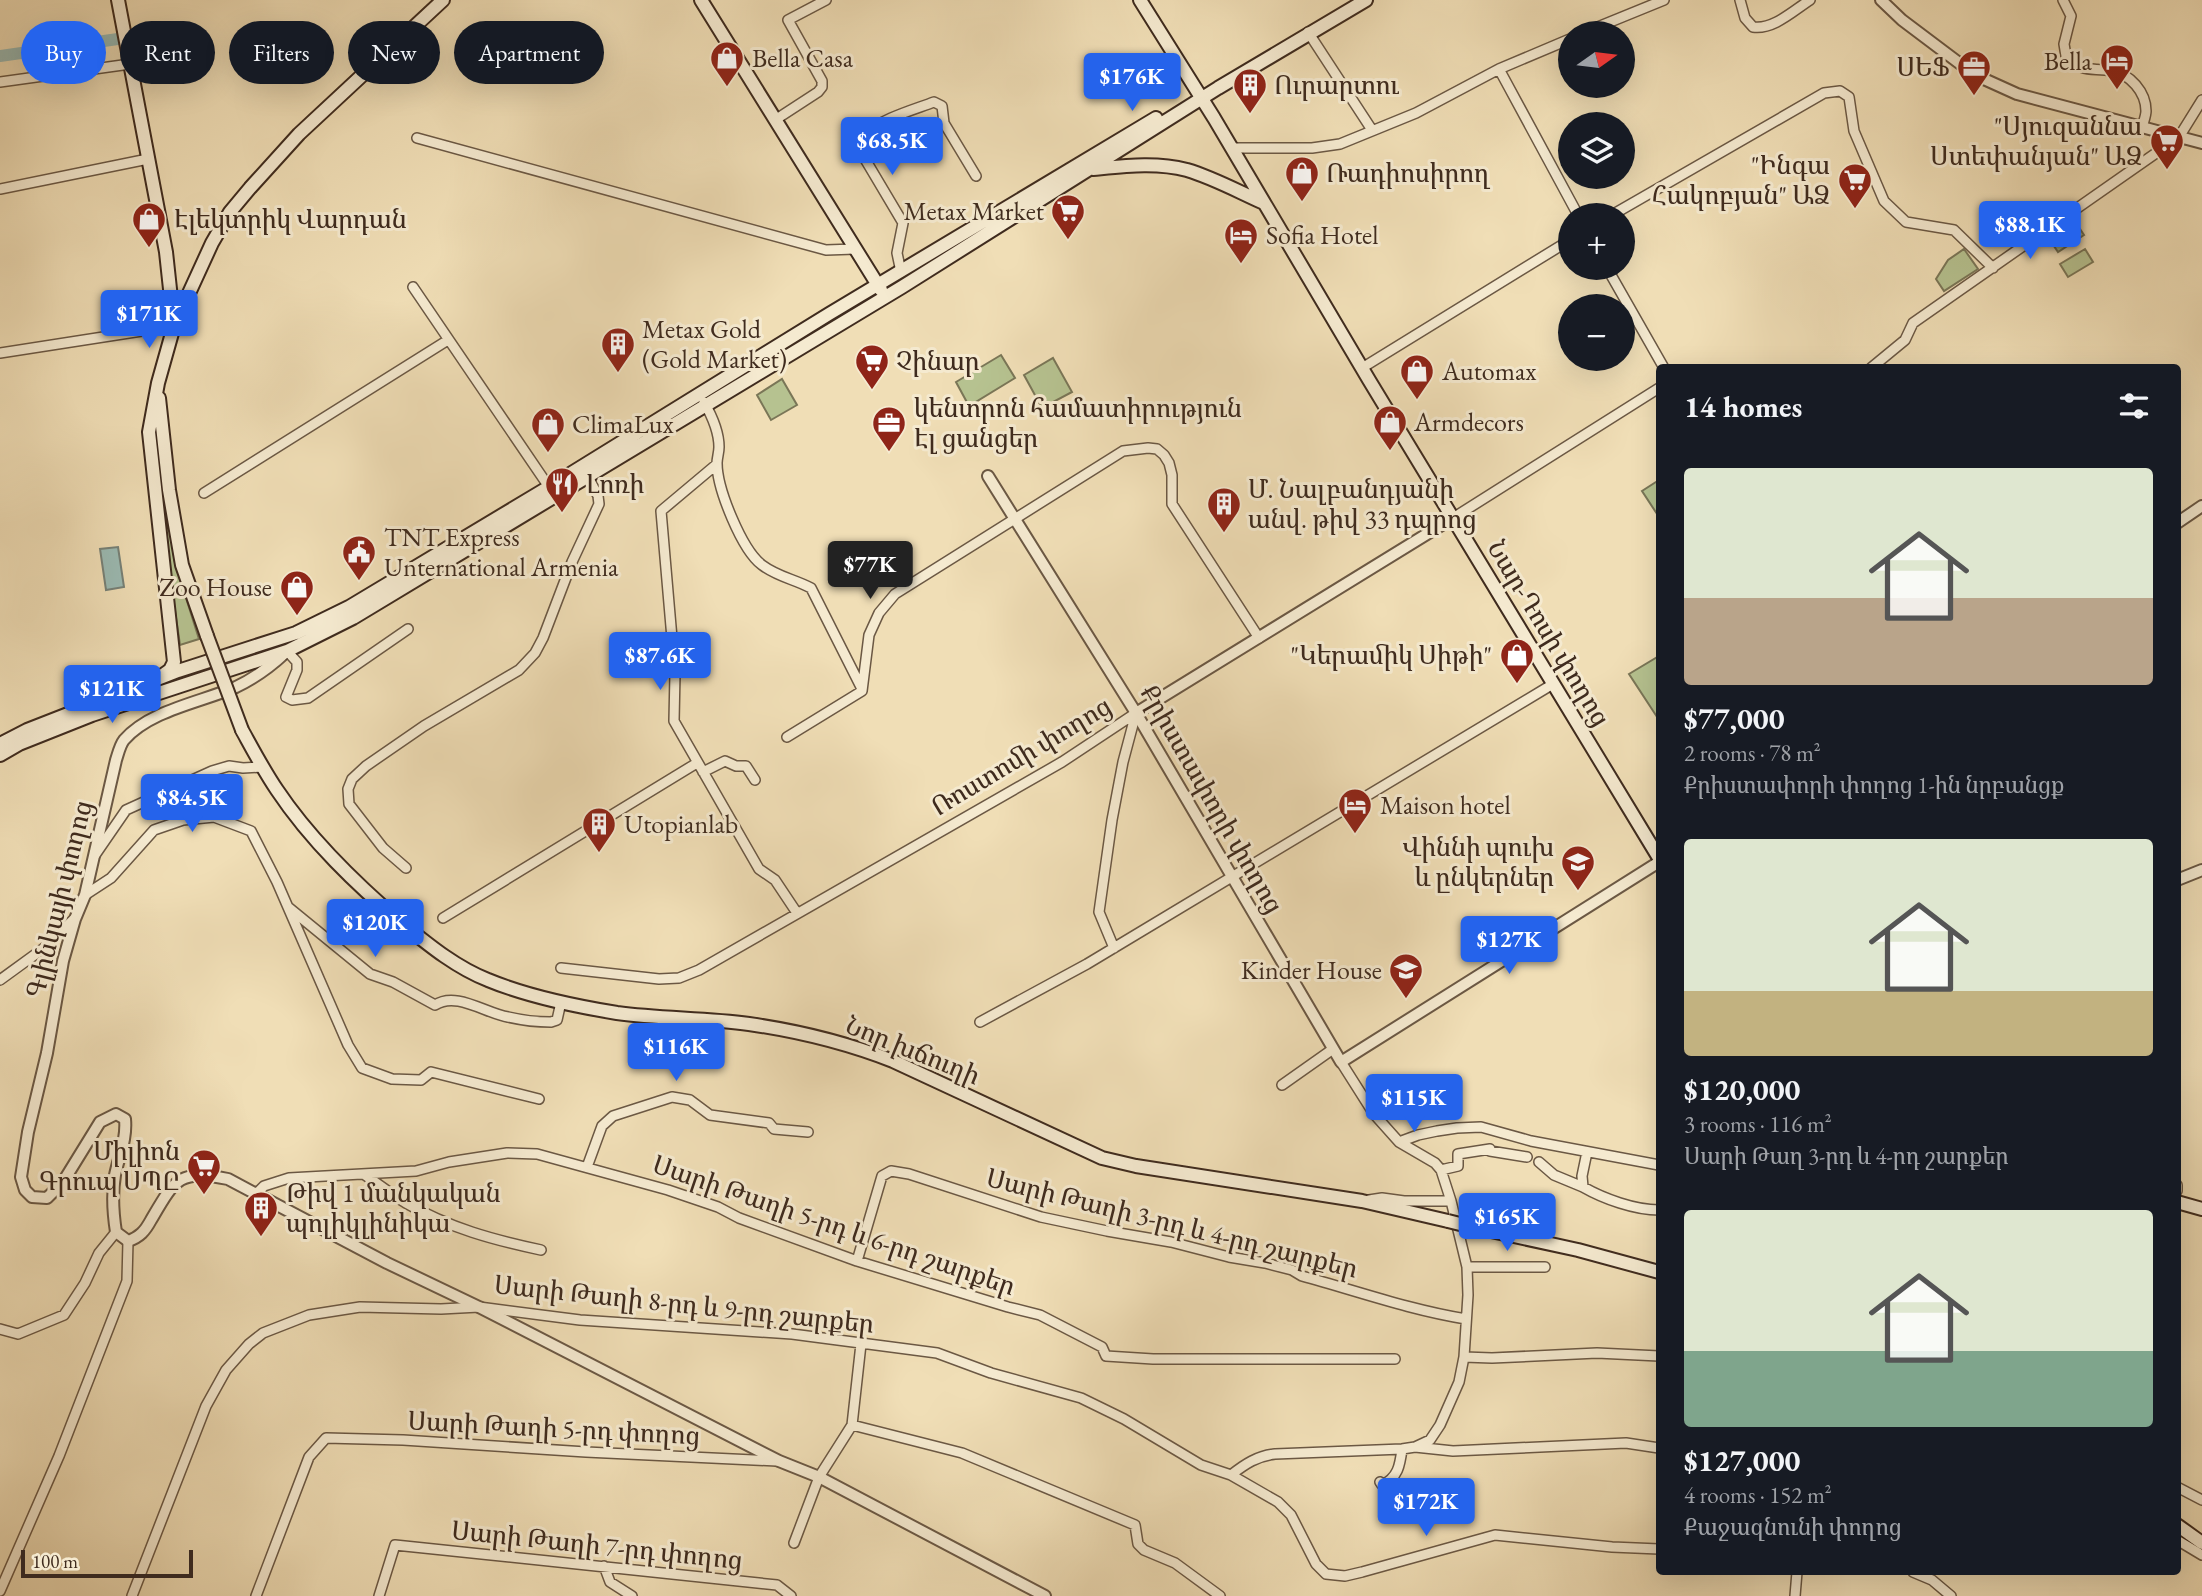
<!DOCTYPE html>
<html lang="en">
<head>
<meta charset="utf-8">
<style>
  body { margin:0; font-family:"EB Garamond","Noto Serif Armenian",serif; background:#20242c; color:#f1f3f6; height:100vh; display:flex; flex-direction:column; font-size:26px; white-space:nowrap }
  * { box-sizing:border-box; margin:0 }
  p { font-size:23px; color:#9ea1a6 }
  .icon { flex:none; width:38px; height:38px; fill:none; stroke:currentColor; stroke-width:2; stroke-linecap:round; stroke-linejoin:round }
  .map { position:relative; flex:1; overflow:hidden }
  .details { position:absolute; left:1656px; top:364px; width:525px; height:1211px; display:flex; flex-direction:column; background:#171b24; border-radius:7px; box-shadow:0 7px 28px #0002 }
  .details>* { flex:none }
  .top-card { position:absolute; left:21px; top:21px; width:665px; height:63px; display:flex; gap:14px }
  .needle { width:46px; rotate:76deg }
  .fabs { position:absolute; left:1558px; top:21px; display:grid; gap:14px }
  .fabs a { display:grid; place-items:center; width:77px; height:77px; border-radius:50%; background:#171b24; box-shadow:0 7px 28px #0002; font-size:35px }
  .scale { position:absolute; left:21px; bottom:18px; width:172px; box-sizing:border-box; padding-left:7px; border:4px solid #3f2b1e; border-top:0; font-size:19px; line-height:24px; white-space:nowrap; color:#3f2b1e; -webkit-text-stroke:5px #f5ead0; paint-order:stroke }
  .price { position:absolute; translate:-50% -60px; padding:0 16px; border-radius:7px; background:#2563eb; color:#fff; font-size:23px; line-height:46px; filter:drop-shadow(0 2px 4px #0008) }
  .price::after { content:''; position:absolute; left:50%; top:42px; width:21px; height:16px; margin-left:-10px; background:inherit; clip-path:polygon(0 0,100% 0,50% 100%) }
  .price.on { background:#222; color:#fff }
  ul { padding:0; list-style:none }
  li { display:grid; align-content:center; gap:14px; height:371px; padding:0 28px }
  li span { display:grid; place-items:center; height:217px; border-radius:7px; color:#555 }
  li>.icon { margin-inline-start:auto }
  span .icon { width:126px; height:126px; fill:#fffc; stroke-width:1 }
  li b { font-size:30px }
  h2 { display:flex; justify-content:space-between; align-items:center; height:84px; padding:0 28px; font-size:30px }
  .chip { padding:0 24px; border-radius:32px; background:#171b24; box-shadow:0 7px 28px #0002; font-size:24px; line-height:63px }
  .chip.on { background:#2563eb; color:#fff }
  .map>svg:first-child { display:block }
  .green { fill:#b6c290; stroke:#7a7657; stroke-width:2 }
  .water { fill:#9bbbb4; stroke:#768178; stroke-width:2 }
  .lines { fill:none; stroke-linecap:round; stroke-linejoin:round }
  .canal { stroke:#9bbbb4; stroke-width:12 }
  .minor-casing { stroke:#6b5844; stroke-width:12 }
  .tertiary-casing { stroke:#6b5844; stroke-width:14 }
  .secondary-casing { stroke:#3f2b1e; stroke-width:16 }
  .minor { stroke:#f5ead0; stroke-width:9 }
  .tertiary { stroke:#f5ead0; stroke-width:10 }
  .secondary { stroke:#f5ead0; stroke-width:12 }
  .secondary-bridge-casing { stroke:#3f2b1e; stroke-width:16; stroke-linecap:butt }
  .secondary-bridge { stroke:#f5ead0; stroke-width:12 }
  .labels { text-anchor:middle; stroke-width:6; stroke-linejoin:round; paint-order:stroke }
  .poi-label { font-size:26px; fill:#3f2b1e; stroke:#f5ead0; text-anchor:start }
  .street-label { font-size:26px; fill:#3f2b1e; stroke:#f5ead0 }
</style>
</head>
<body>
<div class="map">
<svg width="2202" height="1596" viewBox="0 0 2202 1596">
  <rect width="100%" height="100%" fill="#f0deb6"/>
  <filter id="stains"><feTurbulence type="fractalNoise" baseFrequency=".00286" numOctaves="4"/><feColorMatrix values="0 0 0 0 .2 0 0 0 0 .09 0 0 0 0 .02 0 0 0 .5 -.17"/></filter>
  <radialGradient id="worn" r=".72"><stop offset=".6" stop-color="#630" stop-opacity="0"/><stop offset="1" stop-color="#630" stop-opacity=".3"/></radialGradient>
  <path class="green" d="M2074,220L2084,235L2058,252L2048,237Z
    M1964,249L1978,269L1944,291L1936,279L1948,260Z
    M2085,249L2093,262L2068,277L2060,264Z
    M1001,355L1015,378L969,406L956,382Z
    M1053,358L1072,392L1042,408L1024,375Z
    M782,379L797,405L771,420L757,395Z
    M160,463L175,563L199,639L180,645L168,563Z
    M1659,480V517L1642,491Z
    M1659,656V720L1629,674Z"/>
  <path class="water" d="M118,547L124,587L106,590L100,549Z"/>
  <g class="lines">
    <path class="canal" d="M0,56L166,32"/>
    <g class="minor-casing">
      <path id="minor" d="M1740,0L1745,18L1753,27C1773,30 1793,11 1810,0
        M2063,0L2071,16L2064,44L2066,56C2083,74 2092,67 2112,71C2130,74 2146,92 2146,111C2146,116 2143,123 2142,128
        M1308,32L1372,130
        M1583,33L1664,0
        M1499,69L1578,215
        M0,82L130,64
        M775,120L818,92L822,87V81L788,20L826,0
        M417,138L826,250L855,249
        M1231,148H1312L1340,144L1416,113L1499,69L1570,39
        M0,189L148,159
        M1612,215L1824,93L1840,91L1849,97L1854,131L1884,201L1906,222L1954,230L1993,268
        M1607,268L1664,368
        M901,272L897,253L903,223L862,154C863,146 863,140 868,133C880,119 916,109 934,102L942,106L944,123L976,176
        M413,287L549,487
        M0,353L174,326
        M1362,368L1570,240
        M1871,368L1905,340L1913,323L2179,137L2202,100
        M704,402C712,416 719,431 719,447C719,453 717,458 717,463C717,489 742,550 762,565C778,577 794,579 811,588L862,689
        M717,464L661,511L675,673L674,721L759,869L775,880L797,913
        M204,493L448,340
        M1453,518L1659,388
        M287,651L297,662V670L286,697L292,700L308,698L408,629
        M787,737L862,691L869,635L879,613L895,594L1123,451L1148,448L1157,449L1164,455L1169,463L1172,475V504L1259,638
        M703,772L725,761L736,766H746L755,780
        M95,855L126,810L212,771L229,766L243,768L263,767
        M406,868L383,848L349,804L348,789L352,779L366,766L424,726L519,670L535,653L543,638L572,562L599,504L598,496L585,471
        M85,895L111,878L154,830L183,820L214,817L251,831L277,882L348,1045L362,1068L392,1079L421,1080L431,1072L539,1099
        M288,907L370,974L393,982L435,1005C456,991 485,1013 508,1017C521,1020 538,1022 551,1022L557,1020L561,1002
        M443,918L697,763
        M1114,948L1099,912L1112,820L1123,762L1136,713
        M561,968L659,979L679,978L699,970L1062,762L1136,713
        M0,980L44,948L74,919
        M980,1022L1087,964L1553,684
        M1341,1062L1374,1114L1399,1142L1435,1163L1441,1170L1451,1201L1467,1267L1468,1295L1464,1357L1459,1382L1440,1425L1430,1440L1415,1447
        M1282,1085L1333,1049
        M1399,1142L1418,1135L1437,1131L1457,1128L1481,1127L1531,1141L1659,1165
        M1587,1152L1582,1176L1583,1187C1604,1199 1635,1210 1659,1210
        M1539,1162L1554,1175L1583,1187
        M587,1167L602,1126L613,1116L672,1097L690,1100L710,1115L769,1123L774,1129L808,1132
        M1441,1170L1458,1166V1154L1490,1149V1151L1527,1157
        M365,1175C378,1184 392,1195 406,1203C449,1228 494,1240 541,1250
        M2177,1185V1191
        M256,1194L264,1186L289,1178L416,1171L449,1162L507,1153L537,1154L668,1190L718,1207L739,1218L857,1261L1008,1307L1040,1315L1102,1347L1106,1356L1153,1359H1395
        M1369,1200L1382,1198L1404,1201H1451
        M857,1261L882,1176L891,1171L909,1174L1041,1217L1107,1231L1171,1242L1229,1257L1265,1263L1292,1270L1302,1276C1357,1291 1410,1310 1466,1319
        M1467,1267H1545
        M0,1329L18,1334L64,1315L85,1283L99,1253L116,1232
        M1464,1357L1492,1358L1597,1353L1659,1356
        M852,1425L962,1453L1135,1525L1138,1544L1144,1550L1175,1563L1220,1596
        M1231,1475C1245,1464 1257,1456 1275,1454L1402,1449L1415,1447L1453,1451L1626,1443L1659,1448
        M1380,1482L1382,1485C1398,1478 1400,1465 1402,1449
        M2177,1487L2202,1500
        M2177,1540L2202,1555
        M794,1543L819,1477L852,1425L861,1344
        M604,1566L610,1582L632,1596
        M1913,1572L1932,1580L1951,1596
        M0,1591L59,1456L127,1281L128,1241
        M132,1596L206,1406L226,1370L249,1344L263,1333L309,1315L360,1307L441,1309L479,1307L580,1320L792,1334L937,1353L991,1373L1081,1398L1124,1419L1201,1465L1231,1475L1278,1502L1291,1515L1316,1564L1326,1574L1345,1576L1362,1572L1495,1535L1612,1547L1659,1549
        M256,1596L309,1457L326,1438L403,1440L586,1452L777,1461
        M379,1596L395,1545L777,1585L791,1596
        M1795,1596L1797,1572"/>
    </g>
    <g class="tertiary-casing">
      <path id="tertiary" d="M1881,0L1902,20L1975,75L2017,94L2202,143
        M988,476L1136,713L1341,1062L1659,862
        M2177,523L2202,506
        M285,653C270,667 255,678 236,687C202,702 150,710 124,740C120,745 118,754 116,760L85,895L75,919L63,961L47,1053L28,1132L21,1177L25,1190L32,1197L47,1198L63,1182L100,1122L116,1114L125,1119C127,1139 119,1156 115,1175C112,1193 113,1213 116,1232L128,1241C140,1237 145,1231 151,1220C175,1179 179,1169 228,1179L387,1263L479,1307L779,1461L819,1477L1045,1596
        M1136,713L1453,518
        M2177,880L2202,870"/>
    </g>
    <g class="secondary-casing">
      <path id="secondary" d="M118,0L166,252L174,326L158,383L149,432L174,662L170,670L163,675
        M701,0L881,290
        M1140,0L1214,118L1369,380L1659,858
        M1093,169C1125,166 1156,162 1187,170C1214,178 1239,192 1264,203
        M174,326L212,243L230,212L250,188L299,134L443,0
        M159,398L169,490L182,565L207,636
        M242,730C253,750 264,771 277,790C311,841 357,885 404,925C430,946 457,968 488,980C529,997 574,1006 617,1013C661,1019 705,1018 749,1024C798,1031 847,1043 893,1061L1102,1158L1136,1166L1362,1201L1448,1221
        M0,744L27,730L178,671L296,633L349,607L549,487L829,314L1156,118
        M0,755L19,744L92,715L287,651L353,618L902,287L1218,88L1366,0
        M2177,1202L2202,1209
        M1468,1226L1578,1250L1659,1272
        M2177,1525L2202,1543"/>
    </g>
    <use href="#minor" class="minor"/>
    <use href="#tertiary" class="tertiary"/>
    <use href="#secondary" class="secondary"/>
    <g class="secondary-bridge-casing">
      <path id="secondary-bridge" d="M207,636L242,730
        M1448,1221L1468,1226"/>
    </g>
    <use href="#secondary-bridge" class="secondary-bridge"/>
  </g>
  <defs>
    <g id="shop-pin" transform="scale(1.75)"><path d="M0 17L-7.5 6A9.5 9.5 0 1 1 7.5 6Z" fill="#8f2418" stroke="#f5ead0"/><path d="M-5-2.5h2.3a2.7 3.5 0 0 1 5.4 0H5L5.5 6h-11ZM-1.5-2.5h3a1.5 2.3 0 0 0-3 0Z" fill="#fff"/></g>
    <g id="hotel-pin" transform="scale(1.75)"><path d="M0 17L-7.5 6A9.5 9.5 0 1 1 7.5 6Z" fill="#8f2418" stroke="#f5ead0"/><path d="M-6-4.5h1.5V1H6V5H4.5V3h-9V5H-6ZM-4 0a1.8 1.8 0 1 1 3.6 0ZM.5 0V-2.5h3Q6-2.5 6 0Z" fill="#fff"/></g>
    <g id="office-pin" transform="scale(1.75)"><path d="M0 17L-7.5 6A9.5 9.5 0 1 1 7.5 6Z" fill="#8f2418" stroke="#f5ead0"/><path d="M-6-3h4V-5.5h4V-3h4V5H-6ZM-1-4.5V-3h2v-1.5ZM-6 0V1H6V0Z" fill="#fff"/></g>
    <g id="building-pin" transform="scale(1.75)"><path d="M0 17L-7.5 6A9.5 9.5 0 1 1 7.5 6Z" fill="#8f2418" stroke="#f5ead0"/><path d="M-4-6H4V6H1V3H-1V6H-4ZM-2.5-4.3h1.7v1.8h-1.7ZM.8-4.3h1.7v1.8H.8ZM-2.5-1h1.7V.8h-1.7ZM.8-1h1.7V.8H.8Z" fill="#fff"/></g>
    <g id="supermarket-pin" transform="scale(1.75)"><path d="M0 17L-7.5 6A9.5 9.5 0 1 1 7.5 6Z" fill="#8f2418" stroke="#f5ead0"/><path d="M-6-5.5h2.5l.6 2H6L4.5 2H-2.5L-4.4-4H-6ZM-1.5 3.2a1.3 1.3 0 1 0 .1 0ZM3 3.2a1.3 1.3 0 1 0 .1 0Z" fill="#fff"/></g>
    <g id="restaurant-pin" transform="scale(1.75)"><path d="M0 17L-7.5 6A9.5 9.5 0 1 1 7.5 6Z" fill="#8f2418" stroke="#f5ead0"/><path d="M-5-6h1v4h1v-4h1v4h1v-4h1v5L-1.5 .5V6h-2V.5L-5-1ZM5-6V6H3V1.5H1.5Q1.5-4 5-6Z" fill="#fff"/></g>
    <g id="civic-pin" transform="scale(1.75)"><path d="M0 17L-7.5 6A9.5 9.5 0 1 1 7.5 6Z" fill="#8f2418" stroke="#f5ead0"/><path d="M-.6-6.5H3V-4.5H.6V-3L4-1V1h2V6H-6V1h2V-1L-.6-3ZM-1.2 2.5V6h2.4V2.5Z" fill="#fff"/></g>
    <g id="school-pin" transform="scale(1.75)"><path d="M0 17L-7.5 6A9.5 9.5 0 1 1 7.5 6Z" fill="#8f2418" stroke="#f5ead0"/><path d="M0-5L7-2L0 1L-7-2ZM-4 1L0 2.5L4 1V4Q0 6-4 4Z" fill="#fff"/></g>
  </defs>
  <g fill-rule="evenodd">
    <use href="#shop-pin" x="727" y="58"/>
    <use href="#hotel-pin" x="2117" y="61"/>
    <use href="#office-pin" x="1974" y="67"/>
    <use href="#building-pin" x="1250" y="85"/>
    <use href="#supermarket-pin" x="2167" y="141"/>
    <use href="#shop-pin" x="1302" y="173"/>
    <use href="#supermarket-pin" x="1855" y="180"/>
    <use href="#supermarket-pin" x="1068" y="211"/>
    <use href="#shop-pin" x="149" y="219"/>
    <use href="#hotel-pin" x="1241" y="235"/>
    <use href="#building-pin" x="618" y="344"/>
    <use href="#supermarket-pin" x="872" y="361"/>
    <use href="#shop-pin" x="1417" y="371"/>
    <use href="#shop-pin" x="1390" y="422"/>
    <use href="#office-pin" x="889" y="423"/>
    <use href="#shop-pin" x="548" y="424"/>
    <use href="#restaurant-pin" x="562" y="484"/>
    <use href="#building-pin" x="1224" y="504"/>
    <use href="#civic-pin" x="359" y="552"/>
    <use href="#shop-pin" x="297" y="587"/>
    <use href="#shop-pin" x="1517" y="655"/>
    <use href="#hotel-pin" x="1355" y="805"/>
    <use href="#building-pin" x="599" y="824"/>
    <use href="#school-pin" x="1578" y="862"/>
    <use href="#school-pin" x="1406" y="970"/>
    <use href="#supermarket-pin" x="204" y="1166"/>
    <use href="#building-pin" x="261" y="1208"/>
  </g>
  <g class="labels">
    <g class="poi-label">
      <text x="752" y="67">Bella Casa</text>
      <text x="2092" y="70" text-anchor="end">Bella</text>
      <text x="1950" y="76" text-anchor="end">ՍԵՖ</text>
      <text x="1274" y="94">Ուրարտու</text>
      <text x="2142" y="135" text-anchor="end">"Սյուզաննա<tspan x="2142" dy="30">Ստեփանյան" ԱՁ</tspan></text>
      <text x="1830" y="174" text-anchor="end">"Ինգա<tspan x="1830" dy="30">Հակոբյան" ԱՁ</tspan></text>
      <text x="1326" y="182">Ռադիոսիրող</text>
      <text x="1044" y="220" text-anchor="end">Metax Market</text>
      <text x="174" y="228">Էլեկտրիկ Վարդան</text>
      <text x="1266" y="244">Sofia Hotel</text>
      <text x="642" y="338">Metax Gold<tspan x="642" dy="30">(Gold Market)</tspan></text>
      <text x="896" y="370">Չինար</text>
      <text x="1442" y="380">Automax</text>
      <text x="914" y="417">կենտրոն համատիրություն<tspan x="914" dy="30">Էլ ցանցեր</tspan></text>
      <text x="1414" y="431">Armdecors</text>
      <text x="572" y="433">ClimaLux</text>
      <text x="586" y="493">Լոռի</text>
      <text x="1248" y="498">Մ․ Նալբանդյանի<tspan x="1248" dy="30">անվ․ թիվ 33 դպրոց</tspan></text>
      <text x="384" y="546">TNT Express<tspan x="384" dy="30">Unternational Armenia</tspan></text>
      <text x="272" y="596" text-anchor="end">Zoo House</text>
      <text x="1492" y="664" text-anchor="end">"Կերամիկ Սիթի"</text>
      <text x="1380" y="814">Maison hotel</text>
      <text x="624" y="833">Utopianlab</text>
      <text x="1554" y="856" text-anchor="end">Վիննի պուխ<tspan x="1554" dy="30">և ընկերներ</tspan></text>
      <text x="1382" y="979" text-anchor="end">Kinder House</text>
      <text x="180" y="1160" text-anchor="end">Միլիոն<tspan x="180" dy="30">Գրուպ ՍՊԸ</tspan></text>
      <text x="286" y="1202">Թիվ 1 մանկական<tspan x="286" dy="30">պոլիկլինիկա</tspan></text>
    </g>
    <g class="street-label">
      <text transform="translate(1549 633) rotate(59)" y="9">Նար-Դոսի փողոց</text>
      <text transform="translate(1021 756) rotate(-31)" y="9">Ռոստոմի փողոց</text>
      <text transform="translate(1212 799) rotate(60)" y="9">Քրիստափորի փողոց</text>
      <text transform="translate(59 899) rotate(-76)" y="9">Գլինկայի փողոց</text>
      <text transform="translate(913 1050) rotate(22)" y="9">Նոր խճուղի</text>
      <text transform="translate(1172 1223) rotate(14)" y="9">Սարի Թաղի 3-րդ և 4-րդ շարքեր</text>
      <text transform="translate(834 1225) rotate(19)" y="9">Սարի Թաղի 5-րդ և 6-րդ շարքեր</text>
      <text transform="translate(684 1304) rotate(6)" y="9">Սարի Թաղի 8-րդ և 9-րդ շարքեր</text>
      <text transform="translate(554 1428) rotate(3)" y="9">Սարի Թաղի 5-րդ փողոց</text>
      <text transform="translate(597 1545) rotate(6)" y="9">Սարի Թաղի 7-րդ փողոց</text>
    </g>
  </g>
  <rect width="100%" height="100%" filter="url(#stains)"/>
  <rect width="100%" height="100%" fill="url(#worn)"/>
</svg>
<div class="fabs">
<a><svg class="needle" viewBox="-14 -14 28 28"><path d="M0-13l5 13h-10z" fill="#e53935"/><path d="M0 13l5-13h-10z" fill="#9ea1a6"/></svg></a>
<a><svg class="icon" aria-label="layers" viewBox="0 0 24 24"><path d="M12 4l9 5-9 5-9-5zM3 14l9 5 9-5"/></svg></a>
<a>+</a>
<a>−</a>
</div>
<div class="scale">100 m</div>
<b class="price" style="left:1132px;top:113px">$176K</b>
<b class="price" style="left:892px;top:177px">$68.5K</b>
<b class="price" style="left:2030px;top:261px">$88.1K</b>
<b class="price" style="left:149px;top:350px">$171K</b>
<b class="price on" style="left:870px;top:601px">$77K</b>
<b class="price" style="left:660px;top:692px">$87.6K</b>
<b class="price" style="left:112px;top:725px">$121K</b>
<b class="price" style="left:192px;top:834px">$84.5K</b>
<b class="price" style="left:375px;top:959px">$120K</b>
<b class="price" style="left:1509px;top:976px">$127K</b>
<b class="price" style="left:676px;top:1083px">$116K</b>
<b class="price" style="left:1414px;top:1134px">$115K</b>
<b class="price" style="left:1507px;top:1253px">$165K</b>
<b class="price" style="left:1426px;top:1538px">$172K</b>
<div class="top-card">
<a class="chip on">Buy</a>
<a class="chip">Rent</a>
<a class="chip">Filters</a>
<a class="chip">New</a>
<a class="chip">Apartment</a>
</div>
<section class="details">
<h2>14 homes<svg class="icon" aria-label="filters" viewBox="0 0 24 24"><path d="M4 7h16M4 17h16"/><circle cx="9" cy="7" r="2"/><circle cx="15" cy="17" r="2"/></svg></h2>
<ul>
<li><span style="background:linear-gradient(#dfe7d0 60%,#b9a48a 0)"><svg class="icon" aria-label="home" viewBox="0 0 24 24"><path d="M3 11l9-7 9 7M6 9v11h12V9"/></svg></span><div><b>$77,000</b><p>2 rooms · 78 m²</p><p>Քրիստափորի փողոց 1-ին նրբանցք</p></div></li>
<li><span style="background:linear-gradient(#dfe7d0 70%,#c2b280 0)"><svg class="icon" aria-label="home" viewBox="0 0 24 24"><path d="M3 11l9-7 9 7M6 9v11h12V9"/></svg></span><div><b>$120,000</b><p>3 rooms · 116 m²</p><p>Սարի Թաղ 3-րդ և 4-րդ շարքեր</p></div></li>
<li><span style="background:linear-gradient(#dfe7d0 65%,#7fa58c 0)"><svg class="icon" aria-label="home" viewBox="0 0 24 24"><path d="M3 11l9-7 9 7M6 9v11h12V9"/></svg></span><div><b>$127,000</b><p>4 rooms · 152 m²</p><p>Քաջազնունի փողոց</p></div></li>
</ul>
</section>
</div>
</body>
</html>
